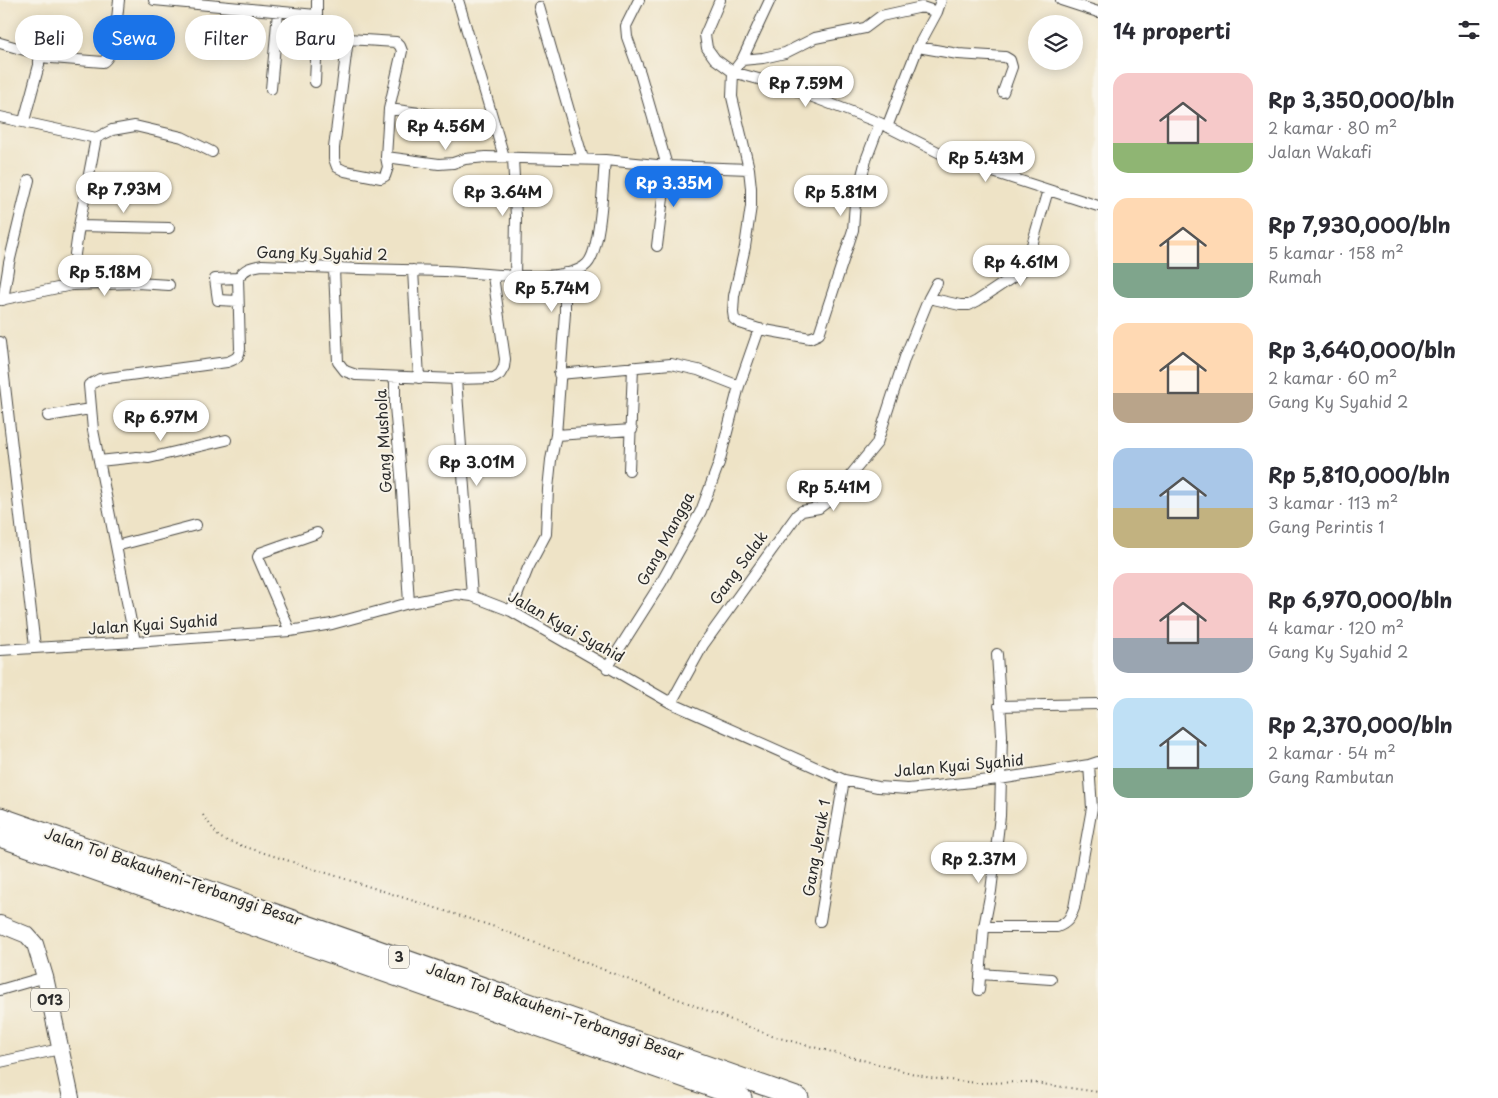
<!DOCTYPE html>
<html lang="id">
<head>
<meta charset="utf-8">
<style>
  body { margin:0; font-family:"Playpen Sans",sans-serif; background:#f2f2f3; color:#2b2b33; height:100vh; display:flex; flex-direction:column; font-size:19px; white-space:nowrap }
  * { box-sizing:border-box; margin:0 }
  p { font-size:16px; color:#7c7c81 }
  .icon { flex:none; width:28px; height:28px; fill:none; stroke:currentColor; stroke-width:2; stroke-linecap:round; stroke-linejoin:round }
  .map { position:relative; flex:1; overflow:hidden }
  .side { display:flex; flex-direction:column; background:#fff; width:400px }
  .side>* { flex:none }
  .banner { position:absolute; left:15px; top:15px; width:475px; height:45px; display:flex; gap:10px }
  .tools { position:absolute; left:1028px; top:15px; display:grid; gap:10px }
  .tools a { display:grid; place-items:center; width:55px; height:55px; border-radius:50%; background:#fff; box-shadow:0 2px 12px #0003; font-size:25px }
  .price { position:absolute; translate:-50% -42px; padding:0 11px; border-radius:18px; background:#fff; color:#222; font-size:16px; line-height:32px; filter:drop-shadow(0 1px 2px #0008) }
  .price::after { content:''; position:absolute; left:50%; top:30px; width:15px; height:11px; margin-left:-8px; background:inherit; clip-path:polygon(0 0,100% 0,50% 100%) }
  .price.active { background:#1a73e8; color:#fff }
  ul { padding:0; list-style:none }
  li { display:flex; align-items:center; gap:15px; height:125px; padding:0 15px }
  li span { display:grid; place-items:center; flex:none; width:140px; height:100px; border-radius:15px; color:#555 }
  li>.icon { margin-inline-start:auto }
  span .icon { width:60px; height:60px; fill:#fffc; stroke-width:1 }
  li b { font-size:21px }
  h2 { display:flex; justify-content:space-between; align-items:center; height:60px; padding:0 15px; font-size:21px }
  .pill { padding:0 18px; border-radius:22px; background:#fff; box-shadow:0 2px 12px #0003; font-size:18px; line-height:45px }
  .pill.active { background:#1a73e8; color:#fff }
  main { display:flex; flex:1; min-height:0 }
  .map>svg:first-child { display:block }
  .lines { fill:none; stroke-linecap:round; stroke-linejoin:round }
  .minor-casing { stroke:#484742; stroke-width:12 }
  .primary-casing { stroke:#484742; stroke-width:18 }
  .motorway-casing { stroke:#484742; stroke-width:21 }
  .path { stroke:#484742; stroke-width:2; stroke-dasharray:1 4; stroke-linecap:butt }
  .minor { stroke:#fff; stroke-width:10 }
  .primary { stroke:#fff; stroke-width:16 }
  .motorway { stroke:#fff; stroke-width:19 }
  .labels { text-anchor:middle; stroke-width:4; stroke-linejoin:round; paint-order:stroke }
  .shield { fill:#f7f3e8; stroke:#686764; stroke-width:1 }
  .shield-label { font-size:14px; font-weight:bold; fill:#2b2b2b }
  .street-label { font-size:15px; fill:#2b2b2b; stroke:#f7f3e8 }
</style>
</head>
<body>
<main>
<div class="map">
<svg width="1098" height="1098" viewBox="0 0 1098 1098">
  <rect width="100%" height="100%" fill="#f7f3e8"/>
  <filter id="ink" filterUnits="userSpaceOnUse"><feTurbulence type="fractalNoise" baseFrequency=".02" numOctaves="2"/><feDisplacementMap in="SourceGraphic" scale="10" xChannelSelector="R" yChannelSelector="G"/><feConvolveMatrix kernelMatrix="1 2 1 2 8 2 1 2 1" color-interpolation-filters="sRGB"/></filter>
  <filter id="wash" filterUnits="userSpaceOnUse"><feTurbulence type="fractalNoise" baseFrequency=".0096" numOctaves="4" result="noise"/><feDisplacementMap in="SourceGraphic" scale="20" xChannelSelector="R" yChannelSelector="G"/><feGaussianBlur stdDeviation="1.12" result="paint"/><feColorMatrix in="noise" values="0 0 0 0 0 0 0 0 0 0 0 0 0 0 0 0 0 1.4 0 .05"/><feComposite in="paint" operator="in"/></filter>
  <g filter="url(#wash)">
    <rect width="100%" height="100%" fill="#eee3c6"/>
  </g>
  <g filter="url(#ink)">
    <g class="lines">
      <g class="minor-casing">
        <path id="minor" d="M154,0L316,15
          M458,0L504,157
          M639,0L626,26L627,37L640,73L667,166L657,246
          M720,0L705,35L707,48L715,59L733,72L787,87L880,123L950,158L1098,206
          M770,0L742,60L733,72L732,97L749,169L751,188V206L745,247L734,296L733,312L734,319L740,323L759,329L810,338L819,334L853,230L855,203L866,160L880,123
          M1061,0L1098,12
          M539,7L583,159
          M317,38L348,39L334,148V159L337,167L345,171L381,178L385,176L388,167L386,157L389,109L402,51L400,46L396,42L348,39
          M0,43L35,53L39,57L103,62C116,54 117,15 119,0
          M918,47L958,54L1005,57L1010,60L1012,67L1003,92
          M742,60L763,58L785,53L815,38L865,28L881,16L922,7L937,12
          M315,82L317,38V0
          M271,89L278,12
          M389,109L450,117
          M0,117L96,138L112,130L135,126L182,137L212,152
          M24,121L39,65V57
          M887,127L918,47L937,12L941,0
          M386,157L439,164L453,163L465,159L486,157L605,160L667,166L749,169
          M513,158L516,217L515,277
          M79,226L169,228
          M75,254L79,226L96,138
          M334,269L338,362L345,371L356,375L456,379L494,378L500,374L504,367L505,359L493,276
          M413,270L419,378
          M238,278L215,279L218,300L238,301
          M929,298L960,305H969L977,301L1022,271L1032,245L1048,190
          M0,300L72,285L137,283L169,285
          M3,300L9,263L29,180
          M0,342L35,647
          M559,374L671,364L698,370L739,386
          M395,378V406L401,475L409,603
          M456,379L472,596
          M48,416L90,409
          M556,435L632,430
          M99,461L137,457L149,458L226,440
          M629,470L633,367
          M116,546L196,525
          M511,611L528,568L546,534L548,489L551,460L556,435L565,313V273
          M290,631L258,557L260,553L317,533
          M135,642L93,430L89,385L100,379L227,362C235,359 239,358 240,349L238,278C245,268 251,267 262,265C323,268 384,270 445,271C475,272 566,286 587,264C601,250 603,181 605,160
          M0,650L135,642L290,631L332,624L409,603L456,594L472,596L511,611L671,703L844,780L878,787L908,789L999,779L1089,765L1098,762
          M607,668L661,583L701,511L719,463L739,386L759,329
          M671,703L703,645L797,515L802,511L819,508L832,498L877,443L905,357L929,298L937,283
          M999,706L1098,704
          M820,921L844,780
          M984,927H1057C1067,923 1070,919 1074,908L1092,808L1089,765
          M980,974L1051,979
          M0,990L45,977
          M979,990L984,927L991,891L1000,816L1002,735L997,654
          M0,1062L60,1049"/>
      </g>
      <g class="primary-casing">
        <path id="primary" d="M0,924L27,935L35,944L45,977L71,1098"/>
      </g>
      <g class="motorway-casing">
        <path id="motorway" d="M0,817L799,1098
          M0,837L742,1098"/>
      </g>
      <path class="path" d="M203,815L219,837L227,841L495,927L772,1036L930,1078L977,1083L1028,1082L1098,1092"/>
      <use href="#minor" class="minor"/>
      <use href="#primary" class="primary"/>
      <use href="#motorway" class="motorway"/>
    </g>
  </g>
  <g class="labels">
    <g class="shield">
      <rect x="389" y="945.5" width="20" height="23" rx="4"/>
      <rect x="31" y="988.5" width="38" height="23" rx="4"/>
    </g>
    <g class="shield-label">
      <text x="399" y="962">3</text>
      <text x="50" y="1005">013</text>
    </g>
    <g class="street-label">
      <text transform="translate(322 254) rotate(1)" y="5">Gang Ky Syahid 2</text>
      <text transform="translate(384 441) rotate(-93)" y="5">Gang Mushola</text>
      <text transform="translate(666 539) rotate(-62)" y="5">Gang Mangga</text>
      <text transform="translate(739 568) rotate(-54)" y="5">Gang Salak</text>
      <text transform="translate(153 625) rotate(-4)" y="5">Jalan Kyai Syahid</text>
      <text transform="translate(566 627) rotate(29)" y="5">Jalan Kyai Syahid</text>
      <text transform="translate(959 766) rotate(-5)" y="5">Jalan Kyai Syahid</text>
      <text transform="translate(817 848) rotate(-80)" y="5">Gang Jeruk 1</text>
      <text transform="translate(173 877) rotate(19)" y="5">Jalan Tol Bakauheni–Terbanggi Besar</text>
      <text transform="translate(555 1012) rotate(19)" y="5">Jalan Tol Bakauheni–Terbanggi Besar</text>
    </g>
  </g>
</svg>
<div class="tools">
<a><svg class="icon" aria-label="layers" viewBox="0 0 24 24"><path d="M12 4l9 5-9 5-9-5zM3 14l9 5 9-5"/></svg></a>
</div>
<b class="price" style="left:806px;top:108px">Rp 7.59M</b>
<b class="price" style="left:446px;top:151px">Rp 4.56M</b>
<b class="price" style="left:986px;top:183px">Rp 5.43M</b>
<b class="price active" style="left:674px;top:208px">Rp 3.35M</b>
<b class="price" style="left:124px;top:214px">Rp 7.93M</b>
<b class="price" style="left:503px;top:217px">Rp 3.64M</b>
<b class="price" style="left:841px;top:217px">Rp 5.81M</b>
<b class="price" style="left:1021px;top:287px">Rp 4.61M</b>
<b class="price" style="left:105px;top:297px">Rp 5.18M</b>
<b class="price" style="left:552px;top:313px">Rp 5.74M</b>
<b class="price" style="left:161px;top:442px">Rp 6.97M</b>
<b class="price" style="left:477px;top:487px">Rp 3.01M</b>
<b class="price" style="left:834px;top:512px">Rp 5.41M</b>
<b class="price" style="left:979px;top:884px">Rp 2.37M</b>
<div class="banner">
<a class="pill">Beli</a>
<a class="pill active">Sewa</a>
<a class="pill">Filter</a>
<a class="pill">Baru</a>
</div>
</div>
<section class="side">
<h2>14 properti<svg class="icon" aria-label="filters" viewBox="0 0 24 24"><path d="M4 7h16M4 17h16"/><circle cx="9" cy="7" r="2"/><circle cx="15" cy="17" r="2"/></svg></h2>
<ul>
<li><span style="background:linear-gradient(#f6c9c9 70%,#8fb573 0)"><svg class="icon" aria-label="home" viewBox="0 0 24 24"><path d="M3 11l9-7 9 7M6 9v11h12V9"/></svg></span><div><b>Rp 3,350,000/bln</b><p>2 kamar · 80 m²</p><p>Jalan Wakafi</p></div></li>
<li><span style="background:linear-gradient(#ffd9b3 65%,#7fa58c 0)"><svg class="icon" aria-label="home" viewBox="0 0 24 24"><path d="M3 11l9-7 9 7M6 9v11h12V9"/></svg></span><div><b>Rp 7,930,000/bln</b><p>5 kamar · 158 m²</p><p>Rumah</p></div></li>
<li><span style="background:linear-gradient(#ffd9b3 70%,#b9a48a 0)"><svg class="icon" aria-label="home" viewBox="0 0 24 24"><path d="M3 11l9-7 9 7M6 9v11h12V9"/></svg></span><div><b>Rp 3,640,000/bln</b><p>2 kamar · 60 m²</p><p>Gang Ky Syahid 2</p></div></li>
<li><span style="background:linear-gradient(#a9c7e8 60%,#c2b280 0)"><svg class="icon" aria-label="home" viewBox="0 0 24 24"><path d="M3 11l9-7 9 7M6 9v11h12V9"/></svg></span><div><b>Rp 5,810,000/bln</b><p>3 kamar · 113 m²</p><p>Gang Perintis 1</p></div></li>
<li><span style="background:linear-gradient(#f6c9c9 65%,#9aa5b1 0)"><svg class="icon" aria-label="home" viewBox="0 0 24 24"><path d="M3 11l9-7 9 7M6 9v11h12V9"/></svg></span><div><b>Rp 6,970,000/bln</b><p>4 kamar · 120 m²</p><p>Gang Ky Syahid 2</p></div></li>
<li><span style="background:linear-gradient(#bfe0f5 70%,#7fa58c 0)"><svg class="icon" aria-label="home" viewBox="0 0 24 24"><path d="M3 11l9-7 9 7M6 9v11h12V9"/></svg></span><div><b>Rp 2,370,000/bln</b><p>2 kamar · 54 m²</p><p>Gang Rambutan</p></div></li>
</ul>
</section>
</main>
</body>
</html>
